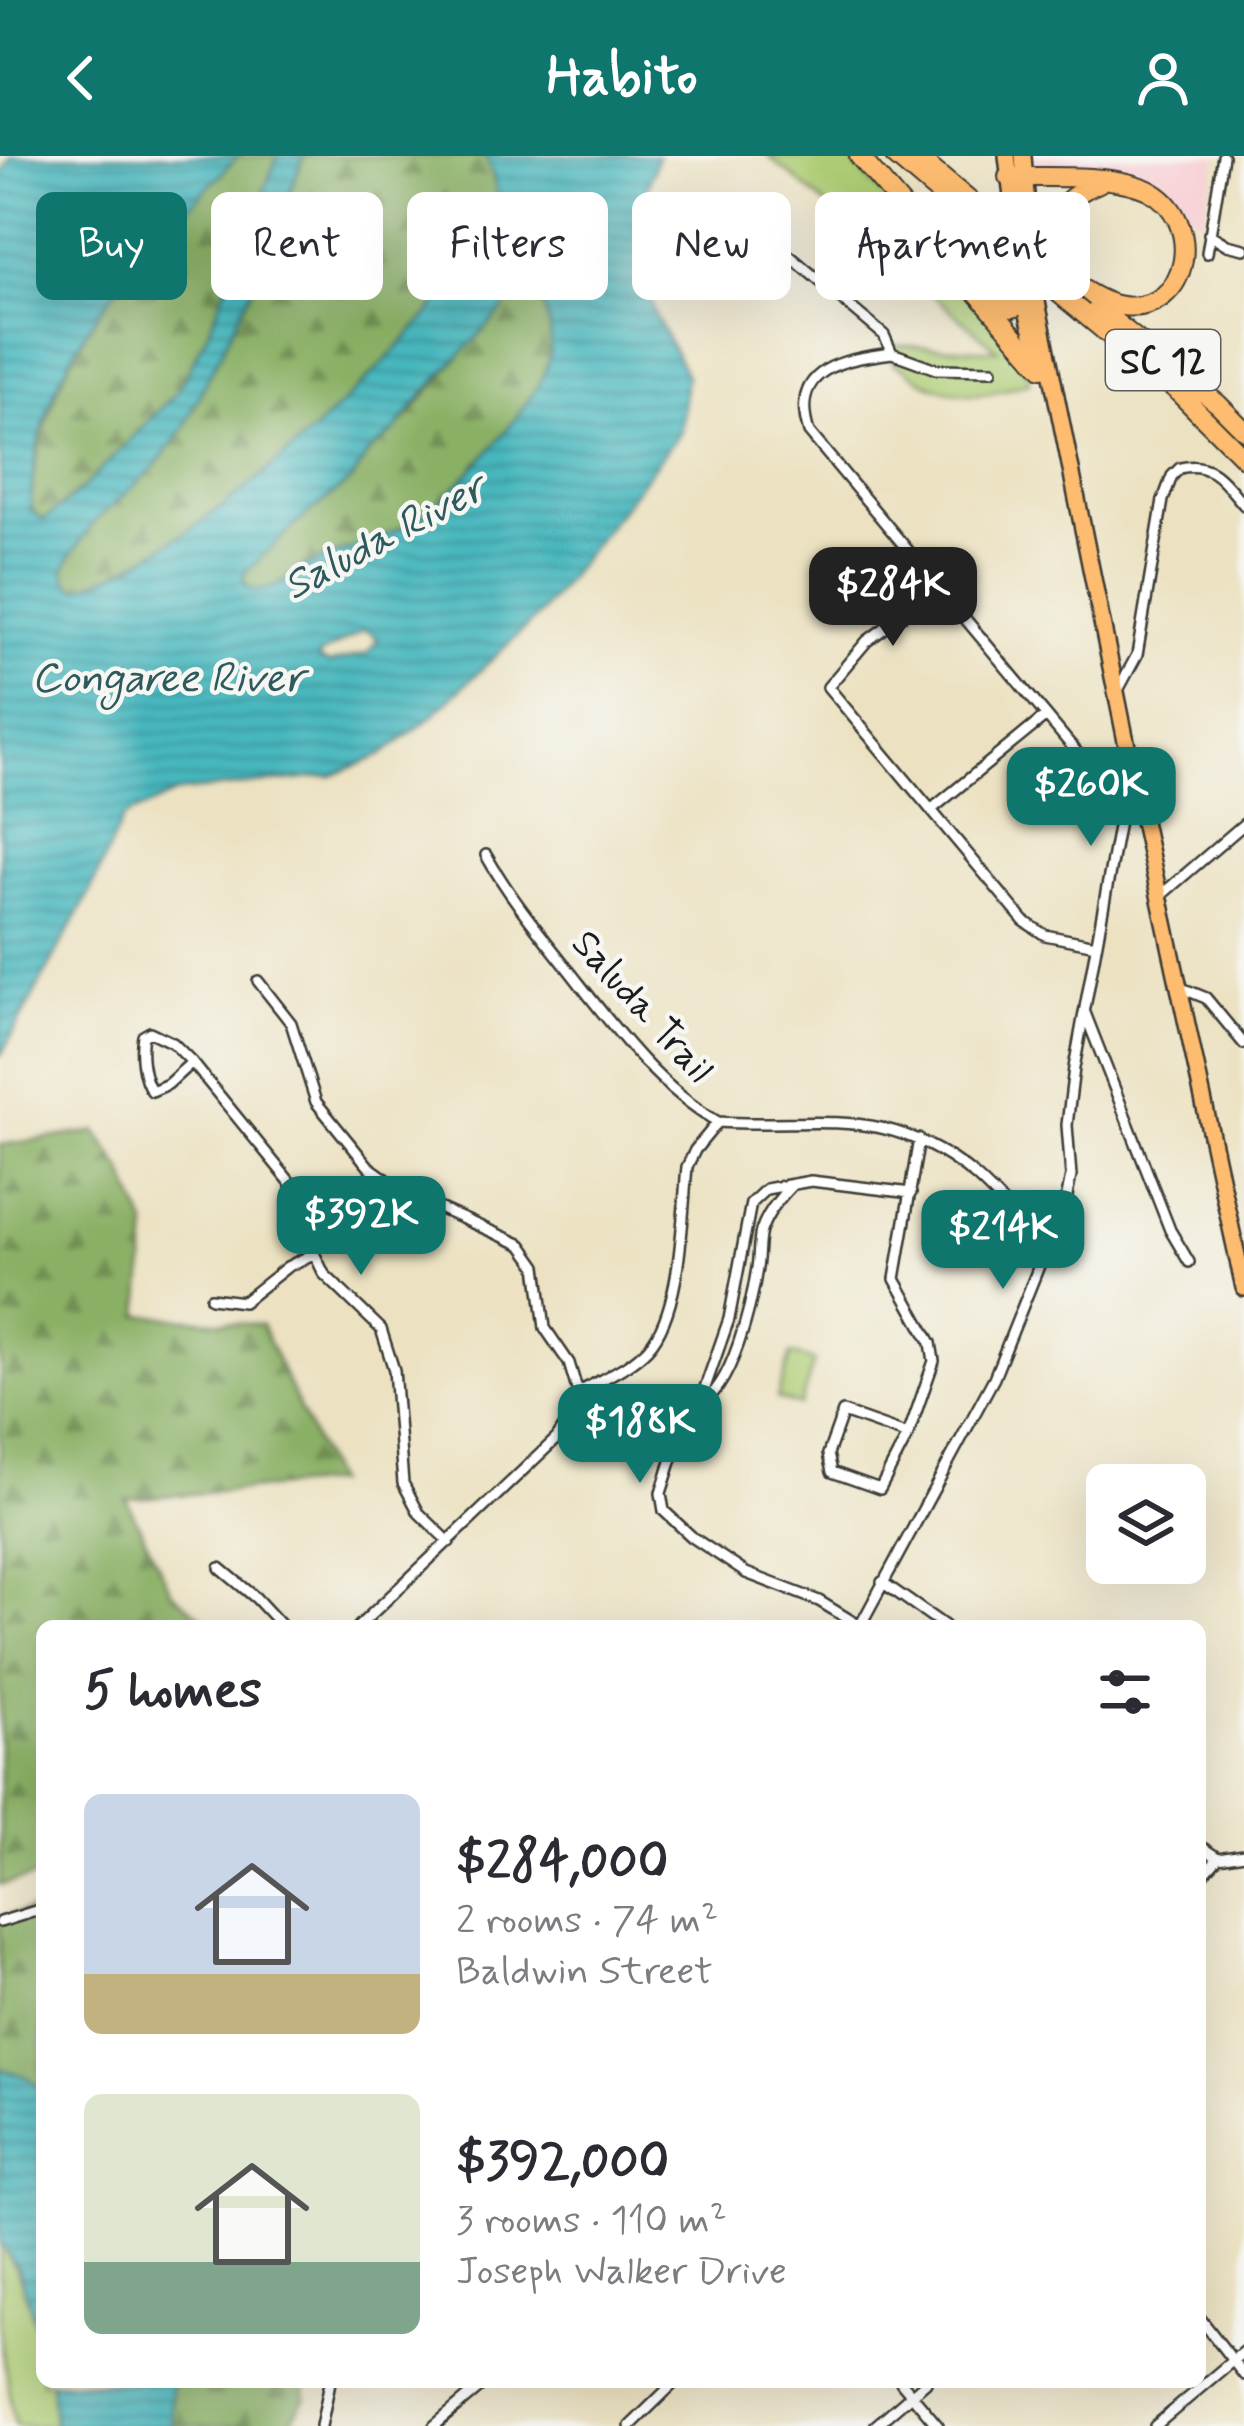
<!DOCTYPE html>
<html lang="en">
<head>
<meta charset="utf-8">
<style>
  body { margin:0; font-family:Mynerve,sans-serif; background:#f2f2f3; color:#2b2b33; height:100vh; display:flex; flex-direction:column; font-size:45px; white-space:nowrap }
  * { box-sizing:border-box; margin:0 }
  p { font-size:39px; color:#7c7c81 }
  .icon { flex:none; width:66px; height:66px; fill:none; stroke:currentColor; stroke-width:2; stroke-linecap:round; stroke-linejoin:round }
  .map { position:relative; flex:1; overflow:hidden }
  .drawer { position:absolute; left:36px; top:1464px; width:1170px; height:768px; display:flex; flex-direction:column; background:#fff; border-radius:18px; box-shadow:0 12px 48px #0002 }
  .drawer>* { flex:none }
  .top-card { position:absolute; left:36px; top:36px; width:1173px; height:108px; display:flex; gap:24px }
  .fabs { position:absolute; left:1086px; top:1308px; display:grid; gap:24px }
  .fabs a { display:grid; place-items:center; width:120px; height:120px; border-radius:18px; background:#fff; box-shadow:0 12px 48px #0002; font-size:60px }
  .price { position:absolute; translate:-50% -102px; padding:0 27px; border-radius:24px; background:#0f766e; color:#fff; font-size:39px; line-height:78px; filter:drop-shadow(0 3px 6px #0008) }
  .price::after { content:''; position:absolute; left:50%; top:72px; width:36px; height:27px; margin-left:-18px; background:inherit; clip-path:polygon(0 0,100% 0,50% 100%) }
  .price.current { background:#222; color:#fff }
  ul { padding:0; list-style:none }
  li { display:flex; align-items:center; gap:36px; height:300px; padding:0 48px }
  li span { display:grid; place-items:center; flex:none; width:336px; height:240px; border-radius:18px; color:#555 }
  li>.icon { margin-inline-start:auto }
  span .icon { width:144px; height:144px; fill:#fffc; stroke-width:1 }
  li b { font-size:51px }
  h2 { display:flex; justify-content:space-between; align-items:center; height:144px; padding:0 48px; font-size:51px }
  .tag { padding:0 42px; border-radius:18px; background:#fff; box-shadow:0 12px 48px #0002; font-size:42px; line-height:108px }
  .tag.current { background:#0f766e; color:#fff }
  header { display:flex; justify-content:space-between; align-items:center; height:156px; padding:0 48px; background:#0f766e; color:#fff; font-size:54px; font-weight:700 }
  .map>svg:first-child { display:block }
  .built { fill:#f7cfd4 }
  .forest { fill:url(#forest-firs); stroke:#536640; stroke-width:3 }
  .park { fill:#adcc73; stroke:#647448; stroke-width:3 }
  .water { fill:url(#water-rules); stroke:#326a6d; stroke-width:3; fill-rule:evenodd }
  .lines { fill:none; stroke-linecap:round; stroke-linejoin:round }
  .street-casing { stroke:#3b3a35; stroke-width:14 }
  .primary-casing { stroke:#3b3a35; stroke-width:20 }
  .highway-casing { stroke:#3b3a35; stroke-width:22 }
  .street { stroke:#fff; stroke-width:9 }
  .primary { stroke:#fdbc70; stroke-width:15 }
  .highway { stroke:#fdbc70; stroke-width:18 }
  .highway-bridge-casing { stroke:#3b3a35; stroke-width:22; stroke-linecap:butt }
  .highway-bridge { stroke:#fdbc70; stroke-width:18 }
  .labels { text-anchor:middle; stroke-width:9; stroke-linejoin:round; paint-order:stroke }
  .shield { fill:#f6f6f2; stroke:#5d5d5c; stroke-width:3 }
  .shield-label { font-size:36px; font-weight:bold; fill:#1c1c1c }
  .street-label { font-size:39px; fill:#1c1c1c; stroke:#f6f6f2 }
  .water-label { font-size:42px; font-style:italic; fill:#2d5a5d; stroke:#f6f6f2 }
</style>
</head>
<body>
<header><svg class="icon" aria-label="back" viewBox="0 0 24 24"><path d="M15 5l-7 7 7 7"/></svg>Habito<svg class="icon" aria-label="person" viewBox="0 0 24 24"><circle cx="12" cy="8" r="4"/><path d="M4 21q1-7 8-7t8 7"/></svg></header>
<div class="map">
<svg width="1244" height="2270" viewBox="0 0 1244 2270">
  <defs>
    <pattern id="forest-firs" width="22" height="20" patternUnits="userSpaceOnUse" patternTransform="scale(3)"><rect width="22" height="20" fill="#8ab065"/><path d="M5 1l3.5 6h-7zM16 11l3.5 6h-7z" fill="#708e52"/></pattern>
    <pattern id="water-rules" width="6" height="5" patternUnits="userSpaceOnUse" patternTransform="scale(3)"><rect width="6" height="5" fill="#47b7be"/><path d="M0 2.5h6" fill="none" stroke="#3a949a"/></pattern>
  </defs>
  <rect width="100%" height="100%" fill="#f6f6f2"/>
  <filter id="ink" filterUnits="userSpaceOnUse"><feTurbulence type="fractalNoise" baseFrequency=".00833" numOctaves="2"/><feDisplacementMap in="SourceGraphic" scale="24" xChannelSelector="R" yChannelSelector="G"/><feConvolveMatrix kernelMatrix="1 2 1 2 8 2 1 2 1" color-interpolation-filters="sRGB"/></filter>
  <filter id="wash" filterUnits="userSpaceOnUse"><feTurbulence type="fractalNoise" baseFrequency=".004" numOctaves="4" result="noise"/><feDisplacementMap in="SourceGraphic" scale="48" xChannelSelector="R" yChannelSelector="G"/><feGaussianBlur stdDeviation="2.7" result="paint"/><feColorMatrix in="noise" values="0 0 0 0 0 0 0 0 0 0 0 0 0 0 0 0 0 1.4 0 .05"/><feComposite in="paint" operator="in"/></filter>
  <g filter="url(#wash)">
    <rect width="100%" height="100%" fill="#ece2c2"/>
    <path class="built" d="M1032,0H1217L1203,66L1137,19L1033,13Z"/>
    <path class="forest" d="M238,0H278L206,181L176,237L82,333L44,364C25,358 31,333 34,316C60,170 141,102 238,0Z
      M304,0H484C499,24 500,53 490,79C479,103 457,125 440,145C355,245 202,389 77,433L68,427L64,415L71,399L96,363L182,275L252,133Z
      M523,109C541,134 557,175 549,205C538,248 450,345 411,366C376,386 337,398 299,413C285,427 264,442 244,429L243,419L305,360L353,323L367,298L394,276L514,137Z
      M96,975L123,1015L147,1071L140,1159L261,1169L334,1327L126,1343L172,1437L213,1470H42V1720L0,1729V989Z
      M42,1751V1935L28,1921L0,1913V1762Z
      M171,2226H304L306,2242L287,2270H172Z"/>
    <path class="park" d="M768,0H847L1021,190L1029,226C987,239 969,245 926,227C914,222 908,212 894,208L891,189L998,194Z
      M791,1198L814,1205L800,1250L777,1242Z
      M0,2087C28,2129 42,2176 42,2226H51L54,2270H15L0,2180Z"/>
    <path class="water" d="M11,0H238C139,105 32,199 31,355L44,364L82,333L176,237L206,181L278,0H304L252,133L182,275L155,311L96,364L71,399L64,415L68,427L77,433C199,392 357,242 440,145C457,125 479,103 490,79C500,53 499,24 484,0H658L636,66L654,157L686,219L681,275L541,457L430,562L382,599L332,620L179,636L123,662L89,738L0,901V20ZM523,111C541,134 556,176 548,206C536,249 450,345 411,367C375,386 336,396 299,413C285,426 264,443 245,429L243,419L305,360L353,323L367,298L394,276L425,236L503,154L514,137ZM365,474L378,482L368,497L329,508L319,504V500Z
      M0,1913L28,1921L42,1935V2188L18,2113L0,2087Z
      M51,2226H171L172,2270H54Z"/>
  </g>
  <g filter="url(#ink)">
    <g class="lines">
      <g class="street-casing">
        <path id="street" d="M1209,78L1227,89L1244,93
          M766,80L884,179L892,197
          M1207,97L1223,0
          M892,197C846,203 788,211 809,276L1121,649
          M892,197L936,213L992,214
          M938,433L867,485L828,531L1024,765L1045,779L1096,789
          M1117,536L1137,499L1163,344L1172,320L1180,312C1212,304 1225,327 1244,349
          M932,653L1046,560
          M486,699C509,740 539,776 568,813C612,869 656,930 718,966C821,972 885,947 973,1018C999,1040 1018,1067 1047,1087
          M1160,740L1244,668
          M258,825L291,867L316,946L369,1011L407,1038L522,1089L537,1110L545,1172L569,1207L578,1237
          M1179,831L1206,842L1244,888
          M1085,857L1170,1074L1189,1106
          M150,876L173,887L192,906L168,928L152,935C142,922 140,895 143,880Z
          M192,906L290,1026L304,1076L324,1118L381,1173L394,1214L403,1327L419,1357L449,1386
          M211,1142L243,1146L287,1111L313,1098
          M699,1247C732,1236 752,1145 757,1112C759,1101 758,1086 761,1075C767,1057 780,1041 793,1028
          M843,1256L908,1279L880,1333L832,1316L828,1298Z
          M908,1279L934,1205L931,1187L895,1123L919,983
          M220,1412L256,1442L282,1470
          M882,1426L945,1470
          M359,1470L557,1282L573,1257L578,1237C601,1223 629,1212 648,1192C682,1155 682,1060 687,1011L695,994L718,966
          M860,1470L994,1222L1067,1040L1071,1020L1067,969L1074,912L1128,616
          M860,1470L819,1445L746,1417L692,1381L664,1355L661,1337L678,1284L701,1243L729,1163L751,1047L766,1033L811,1025L911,1037
          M1200,1690L1218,1702L1244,1698
          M1200,1722L1218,1702
          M0,1766L42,1753
          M1200,2162L1244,2219
          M901,2226L938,2270
          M321,2270L330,2226
          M434,2270L486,2226
          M630,2270L675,2226
          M875,2270L926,2226
          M1155,2270L1244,2195"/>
      </g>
      <g class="primary-casing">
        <path id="primary" d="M1007,0L1025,148L1041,206
          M1023,0L1031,101
          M1034,131L1130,605L1244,1132"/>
      </g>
      <g class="highway-casing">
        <path id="highway" d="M859,0L1042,212
          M895,0L976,69
          M916,0L972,47
          M1008,21C1049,22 1112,17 1148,34C1205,62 1192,159 1122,150C1094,146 1064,119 1041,104
          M1031,106C1047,68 1059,42 1099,27
          M989,145L1013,152L1036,142
          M1090,146L1218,248L1244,274
          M1083,157L1174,232L1244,302"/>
      </g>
      <use href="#street" class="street"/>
      <use href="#primary" class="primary"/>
      <use href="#highway" class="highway"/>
      <g class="highway-bridge-casing">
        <path id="highway-bridge" d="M972,47L1041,104
          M976,69L1083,157"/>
      </g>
      <use href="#highway-bridge" class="highway-bridge"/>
    </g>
  </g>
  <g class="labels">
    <rect class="shield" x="1106" y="174" width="114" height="60" rx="9"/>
    <g class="shield-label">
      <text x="1163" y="217">SC 12</text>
    </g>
    <g class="street-label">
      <text transform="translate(644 849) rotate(48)" y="14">Saluda Trail</text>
    </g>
    <g class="water-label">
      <text transform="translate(383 379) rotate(-28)" y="15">Saluda River</text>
      <text x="168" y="535">Congaree River</text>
    </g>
  </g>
</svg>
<div class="fabs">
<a><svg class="icon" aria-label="layers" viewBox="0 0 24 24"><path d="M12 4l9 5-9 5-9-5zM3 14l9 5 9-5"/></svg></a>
</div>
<b class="price current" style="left:893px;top:493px">$284K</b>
<b class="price" style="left:1091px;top:693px">$260K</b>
<b class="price" style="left:361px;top:1122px">$392K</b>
<b class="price" style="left:1003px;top:1136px">$214K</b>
<b class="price" style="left:640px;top:1330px">$188K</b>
<div class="top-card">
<a class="tag current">Buy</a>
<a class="tag">Rent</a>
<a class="tag">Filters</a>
<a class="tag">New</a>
<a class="tag">Apartment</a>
</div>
<section class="drawer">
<h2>5 homes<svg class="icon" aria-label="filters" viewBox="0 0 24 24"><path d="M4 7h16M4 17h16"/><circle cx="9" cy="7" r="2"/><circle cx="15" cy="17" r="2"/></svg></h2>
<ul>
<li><span style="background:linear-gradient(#c9d6e8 75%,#c2b280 0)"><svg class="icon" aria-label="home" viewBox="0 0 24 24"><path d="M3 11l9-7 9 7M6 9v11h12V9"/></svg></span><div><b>$284,000</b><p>2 rooms · 74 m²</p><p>Baldwin Street</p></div></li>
<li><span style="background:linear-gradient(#dfe7d0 70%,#7fa58c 0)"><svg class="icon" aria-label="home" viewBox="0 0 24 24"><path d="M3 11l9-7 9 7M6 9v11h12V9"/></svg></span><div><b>$392,000</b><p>3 rooms · 110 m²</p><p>Joseph Walker Drive</p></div></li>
</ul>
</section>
</div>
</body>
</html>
